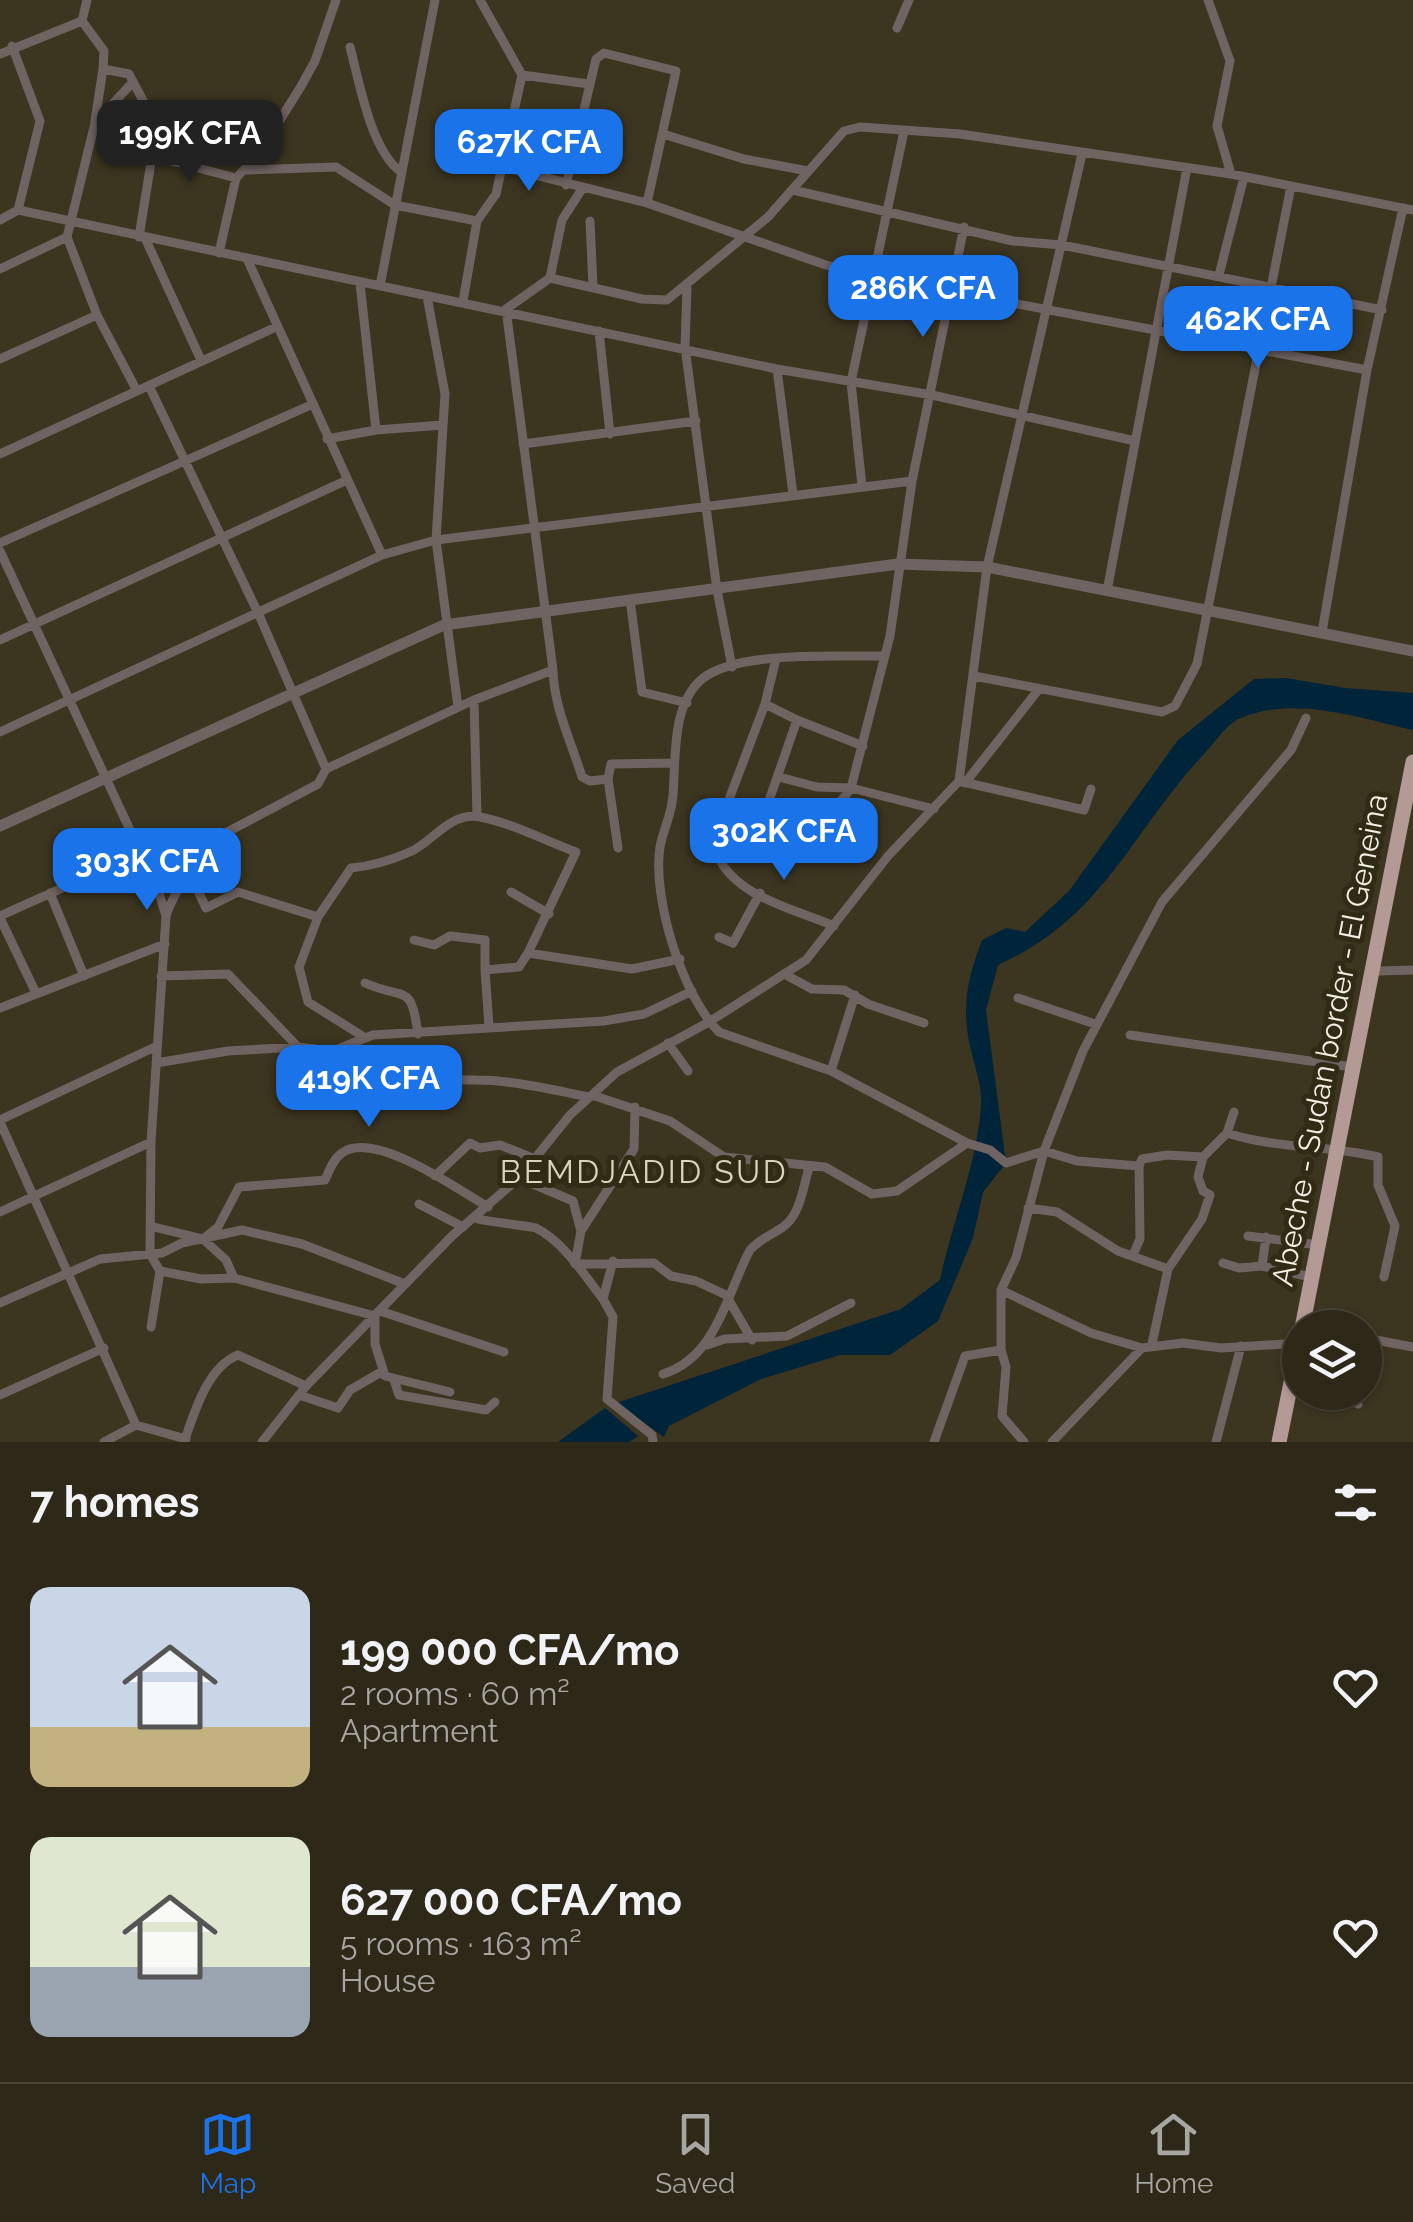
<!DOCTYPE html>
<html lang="en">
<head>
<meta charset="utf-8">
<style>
  body { margin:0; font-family:Raleway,sans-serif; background:#393425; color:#f1f3f6; height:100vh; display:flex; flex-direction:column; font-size:38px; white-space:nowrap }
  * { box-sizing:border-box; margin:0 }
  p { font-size:32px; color:#a7a6a2 }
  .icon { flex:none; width:55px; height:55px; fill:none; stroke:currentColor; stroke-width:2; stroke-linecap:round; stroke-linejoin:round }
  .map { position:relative; height:1442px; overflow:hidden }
  .sheet { display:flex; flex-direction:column; background:#2d2818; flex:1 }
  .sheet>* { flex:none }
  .buttons { position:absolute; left:1282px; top:1310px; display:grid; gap:20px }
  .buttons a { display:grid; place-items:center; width:100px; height:100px; border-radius:50%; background:#2d2818; box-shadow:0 2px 8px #0004,0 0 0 2px #484437; font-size:50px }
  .price { position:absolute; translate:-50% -85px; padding:0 22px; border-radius:20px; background:#1a73e8; color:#fff; font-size:32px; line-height:65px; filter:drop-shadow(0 2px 5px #0008) }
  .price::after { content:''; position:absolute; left:50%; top:60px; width:30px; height:22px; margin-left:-15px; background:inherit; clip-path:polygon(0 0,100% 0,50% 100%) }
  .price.selected { background:#222; color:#fff }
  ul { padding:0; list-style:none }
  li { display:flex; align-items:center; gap:30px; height:250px; padding:0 30px }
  li span { display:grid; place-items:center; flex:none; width:280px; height:200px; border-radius:20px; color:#555 }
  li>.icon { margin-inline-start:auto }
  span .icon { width:120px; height:120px; fill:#fffc; stroke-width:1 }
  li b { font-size:42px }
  h2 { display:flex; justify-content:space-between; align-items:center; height:120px; padding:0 30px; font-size:42px }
  .tabs { display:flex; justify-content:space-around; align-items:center; height:140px; border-top:2px solid #484437; background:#2d2818; font-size:28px; color:#a7a6a2 }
  .tabs a { display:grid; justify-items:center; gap:5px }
  .tabs .selected { color:#1a73e8 }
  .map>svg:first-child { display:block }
  .water { fill:#002439 }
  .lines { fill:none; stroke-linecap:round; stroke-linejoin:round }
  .minor { stroke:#706462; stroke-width:9 }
  .tertiary { stroke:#706462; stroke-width:11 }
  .trunk { stroke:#b49a95; stroke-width:15 }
  .labels { text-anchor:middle; stroke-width:10; stroke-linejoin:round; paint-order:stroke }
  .street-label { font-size:30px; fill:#f4f0e3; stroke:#312b16 }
  .neighbourhood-label { font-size:32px; letter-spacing:2.5px; fill:#dbd4ba; stroke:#312b16 }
</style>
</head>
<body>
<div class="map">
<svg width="1413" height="1442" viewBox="0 0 1413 1442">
  <rect width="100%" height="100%" fill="#3c3520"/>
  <path class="water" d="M1286,678L1345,688L1413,693V730C1359,718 1295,695 1241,718C1227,723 1214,744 1203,755C1130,834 1103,918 998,965L986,1010L1006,1163L983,1192L973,1238L938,1321L890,1355H840L761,1379L669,1426L664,1437L616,1403L901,1309L940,1280C952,1223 976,1167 981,1107C983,1086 974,1066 970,1046C961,1006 968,977 982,940L1006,928L1025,932L1069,891L1178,740L1254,679Z
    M605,1408L638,1436L629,1442H558Z"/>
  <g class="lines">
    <path class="minor" d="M87,0L82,21L104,51L103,69L129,74L148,110L155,113L157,125L139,237
      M1208,0L1230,61L1217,126L1231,174
      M897,28L909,0
      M12,46L40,121L18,210
      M350,47C359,81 371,151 401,172
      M0,54L82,21
      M522,75L589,84
      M95,121L103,69
      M663,134L744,159L808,171
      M153,156L236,178
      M503,167L647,203
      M247,170L336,167L395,205L477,221
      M566,185L596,59L604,53L676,71L647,203L826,265L874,277L1367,370
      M793,190L1013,241L1062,245L1382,310
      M0,220L18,210L777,369L932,395L1135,441
      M590,221L593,286
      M145,238L201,360
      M219,253L236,178L258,155L300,88L315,61L336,0
      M248,261L382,555
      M0,269L67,237
      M1219,275L1244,177
      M550,278L642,299L667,300L768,217L844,131L860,127L960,134L1231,174L1413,210
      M380,286L435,0
      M687,288L685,347L717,590L732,667
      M427,296L445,394L436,540L458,707
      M463,301L477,221L496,194L522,75L480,0
      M97,315L137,391
      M599,331L610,434
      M0,359L97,315L67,237L95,123L132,83
      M777,369L793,494
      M149,386L259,615L326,769
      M376,430L443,425
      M327,439L376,430L360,283
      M523,444L696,421
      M0,454L276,327
      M862,486L851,382L904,131
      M0,543L313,404
      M0,551L158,890L166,916
      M1107,591L1187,168
      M630,599L642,692L687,703
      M1322,632L1367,370L1403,208
      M0,640L347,480
      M883,656C838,657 738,650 702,679C671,705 676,760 673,795C672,814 663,830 660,847C652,898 682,995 719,1032L831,1071L967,1143L990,1150L1006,1163L1044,1151L1077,1161L1139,1166L1142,1159L1167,1155L1203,1157L1227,1133C1276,1149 1328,1145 1378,1157V1185L1395,1226L1384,1277
      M553,670C554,708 571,741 582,777L590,781L608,779
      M974,676L1162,712L1175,706L1197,664L1291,186
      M474,700L477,816
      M765,704L797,720
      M0,732L382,555L436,540L912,481
      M779,777L817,787L851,788L934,809
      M959,781L1084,810L1091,789
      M965,783L1039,689
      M764,815L797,720L863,746
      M197,848C191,875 174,890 166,916L151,1142L150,1254L160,1271L201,1279L234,1278L375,1316V1344L385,1376L450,1392
      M618,848L608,779L611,764L674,763
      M778,854C795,822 833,818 851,788L890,636L912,481L964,227
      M708,855L765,704L776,659
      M718,856C736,897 795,909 834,926
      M191,876L206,908L238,892L318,917L351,868C373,866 392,860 412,851C434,840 452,811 480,817C512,823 546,841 576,852L528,953
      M511,892L549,914
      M50,893L84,976
      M0,916L167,841L180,855L197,848L318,784L326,769L474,700L553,670L506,309L550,278L562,220L582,189
      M318,917L299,967L308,1002L364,1037
      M0,918L35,991
      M719,937L733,943L760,893
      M414,940L434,945L450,936L485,940V970
      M1379,971L1413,970
      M786,975L812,989L844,990L868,1004L924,1023
      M161,976L228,974L298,1047
      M365,983C406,1001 411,982 418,1034
      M1018,998L1095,1024
      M0,1008L165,944
      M489,1026L485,970L519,967L528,953L632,969L680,959
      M1130,1035L1352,1067
      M668,1043L688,1071
      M333,1051C386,1083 417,1078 475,1080C513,1080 553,1090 590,1097
      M156,1063L228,1051L298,1047L333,1051L373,1035L604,1021L644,1014L692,991
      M831,1071L855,995
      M592,1095L670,1121L724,1157L825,1167L872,1194L897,1191L967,1143
      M0,1120L157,1046
      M0,1122L136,1425
      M1227,1133L1234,1112
      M435,1176L470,1143L480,1148L500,1145L535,1159
      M519,1178L573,1201L581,1231L575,1264L654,1263L671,1276L696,1281L726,1295L752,1340
      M419,1204L463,1227
      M1028,1208L1057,1212L1118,1251L1168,1269
      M0,1212L151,1142
      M474,1218C487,1222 531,1226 536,1228C564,1242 584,1275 603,1299
      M150,1226L203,1239L218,1227L239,1187L325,1180C329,1171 333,1159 342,1153C374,1129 459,1190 488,1207
      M581,1231L634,1149L635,1107
      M1248,1236L1318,1245
      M203,1239L226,1260L234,1278
      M1133,1255L1140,1239L1139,1166
      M613,1261L603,1299L613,1317L607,1399L652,1435L653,1442
      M1223,1263L1239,1268L1262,1266L1311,1277
      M1262,1266L1266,1237
      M1001,1290L1091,1333L1142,1348L1183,1343L1221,1348L1300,1343
      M0,1303L100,1259L162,1253L182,1243L242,1230L302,1244L405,1284
      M380,1311L504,1352
      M151,1327L160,1271
      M1365,1338L1413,1347
      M1152,1344L1168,1269L1202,1219L1210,1195L1203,1191L1198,1177L1203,1157
      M707,1345L725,1339L787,1336L851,1303
      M663,1374C717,1357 726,1295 750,1250C761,1238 770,1236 783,1227C800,1216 803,1187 809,1168
      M394,1380L399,1395L486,1410L495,1402
      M1336,1392L1358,1404
      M0,1395L104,1348
      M299,1395L338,1408L350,1390L383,1371
      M104,1442L136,1425L186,1439
      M184,1442C194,1414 207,1367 238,1355L306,1386
      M262,1442L306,1386L452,1236L519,1178L570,1115L617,1072L709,1022L806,960L888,856L959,781L987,567L1082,154
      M934,1442L965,1356L1001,1350
      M1024,1442L1002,1416L1006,1367L1001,1350V1290L1016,1258L1044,1151L1083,1051L1162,902L1291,750L1306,718
      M1052,1442L1142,1348
      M1216,1442L1241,1346"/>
    <path class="tertiary" d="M0,826L444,625L898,564L987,567L1413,651"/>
    <path class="trunk" d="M1302,1328L1413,762
      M1279,1442L1300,1338"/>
  </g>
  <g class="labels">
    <g class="street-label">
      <text transform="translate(1330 1040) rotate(-79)" y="10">Abeche - Sudan border - El Geneina</text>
    </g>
    <g class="neighbourhood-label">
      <text x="644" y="1183">BEMDJADID SUD</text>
    </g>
  </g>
</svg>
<div class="buttons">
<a><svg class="icon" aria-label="layers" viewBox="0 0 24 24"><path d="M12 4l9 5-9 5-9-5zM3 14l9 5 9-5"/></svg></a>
</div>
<b class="price selected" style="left:190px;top:185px">199K CFA</b>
<b class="price" style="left:529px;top:194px">627K CFA</b>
<b class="price" style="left:923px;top:340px">286K CFA</b>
<b class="price" style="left:1258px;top:371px">462K CFA</b>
<b class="price" style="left:784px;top:883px">302K CFA</b>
<b class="price" style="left:147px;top:913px">303K CFA</b>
<b class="price" style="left:369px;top:1130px">419K CFA</b>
</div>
<section class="sheet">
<h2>7 homes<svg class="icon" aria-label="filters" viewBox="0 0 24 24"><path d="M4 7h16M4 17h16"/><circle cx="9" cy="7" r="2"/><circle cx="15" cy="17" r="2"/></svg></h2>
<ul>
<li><span style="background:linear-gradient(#c9d6e8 70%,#c2b280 0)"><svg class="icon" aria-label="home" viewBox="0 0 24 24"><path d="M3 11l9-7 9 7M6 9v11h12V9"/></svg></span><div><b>199 000 CFA/mo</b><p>2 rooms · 60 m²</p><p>Apartment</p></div><svg class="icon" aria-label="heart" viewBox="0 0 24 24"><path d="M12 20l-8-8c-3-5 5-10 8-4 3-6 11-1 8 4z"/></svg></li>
<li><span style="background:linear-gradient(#dfe7d0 65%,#9aa5b1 0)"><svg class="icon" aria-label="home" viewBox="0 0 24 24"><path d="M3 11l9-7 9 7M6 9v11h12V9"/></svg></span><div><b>627 000 CFA/mo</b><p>5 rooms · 163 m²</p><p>House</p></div><svg class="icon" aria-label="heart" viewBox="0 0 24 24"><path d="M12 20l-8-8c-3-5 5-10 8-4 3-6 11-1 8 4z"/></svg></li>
</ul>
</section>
<nav class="tabs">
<a class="selected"><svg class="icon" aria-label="map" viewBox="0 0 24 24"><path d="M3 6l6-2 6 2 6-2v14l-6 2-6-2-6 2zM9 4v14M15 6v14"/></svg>Map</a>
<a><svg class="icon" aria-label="saved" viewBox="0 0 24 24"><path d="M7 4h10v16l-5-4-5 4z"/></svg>Saved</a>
<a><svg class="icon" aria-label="home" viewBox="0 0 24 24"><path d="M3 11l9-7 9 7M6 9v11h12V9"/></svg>Home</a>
</nav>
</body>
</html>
